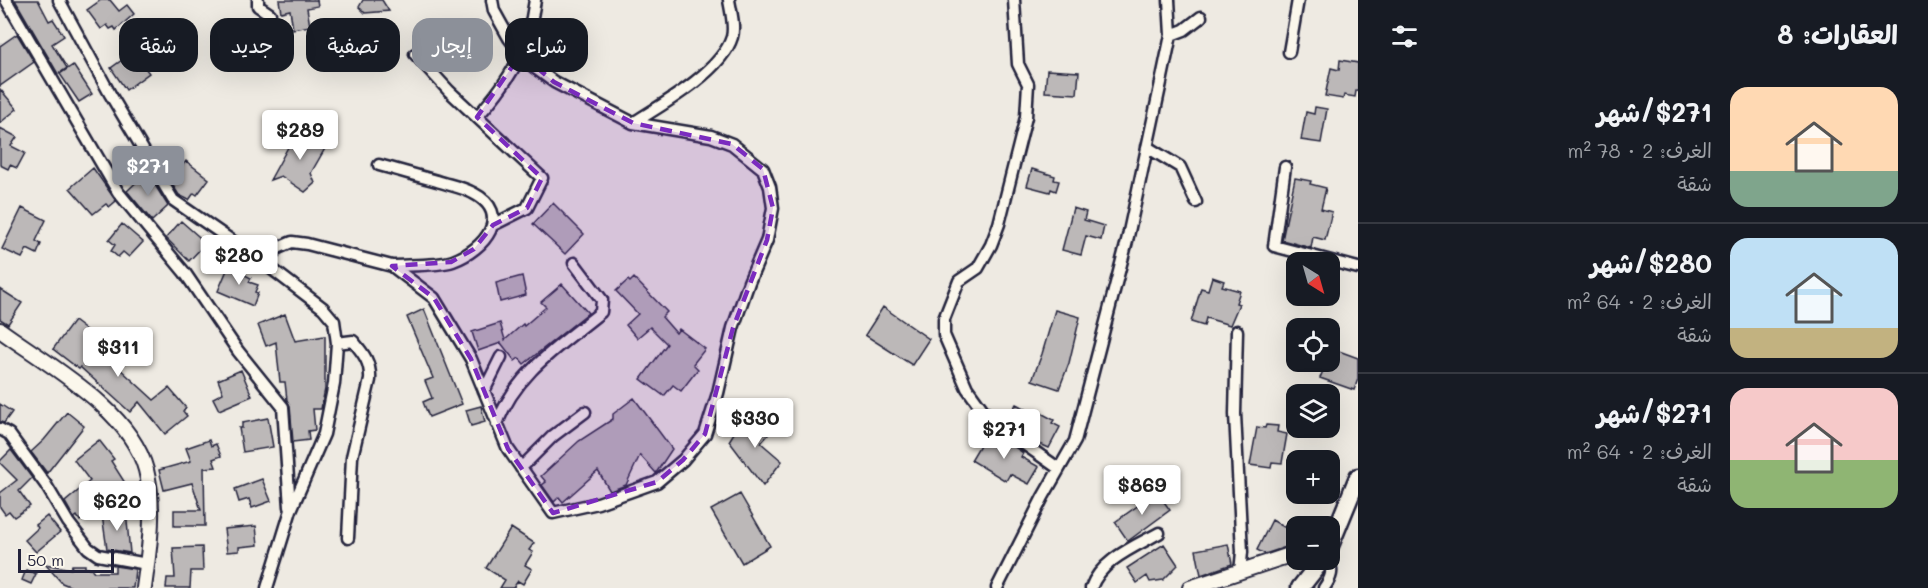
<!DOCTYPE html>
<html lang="ar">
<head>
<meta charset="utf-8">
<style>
  body { margin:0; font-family:Mali,"Playpen Sans Arabic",sans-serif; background:#242831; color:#f1f3f6; direction:rtl; height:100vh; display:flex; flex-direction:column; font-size:22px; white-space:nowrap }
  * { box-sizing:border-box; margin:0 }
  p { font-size:20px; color:#9ea1a6 }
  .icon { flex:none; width:33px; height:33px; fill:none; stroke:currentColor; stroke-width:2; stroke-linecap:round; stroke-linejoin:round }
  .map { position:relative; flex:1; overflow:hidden; direction:ltr }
  .details { display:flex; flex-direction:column; background:#171b24; width:570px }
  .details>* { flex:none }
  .hud { position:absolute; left:18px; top:18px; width:570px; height:54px; direction:rtl; display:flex; gap:12px }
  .needle { width:39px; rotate:143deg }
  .buttons { position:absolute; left:1286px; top:252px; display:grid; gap:12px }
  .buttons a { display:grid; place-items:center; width:54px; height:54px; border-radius:12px; background:#171b24; box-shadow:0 6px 24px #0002; font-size:30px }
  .scale { position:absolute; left:18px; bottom:15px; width:96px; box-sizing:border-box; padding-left:6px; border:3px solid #22223b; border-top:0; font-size:16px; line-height:21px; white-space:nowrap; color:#22223b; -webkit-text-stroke:4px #fbf7ec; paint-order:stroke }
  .price { position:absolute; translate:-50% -51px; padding:0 14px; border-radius:6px; background:#fff; color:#222; font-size:20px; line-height:39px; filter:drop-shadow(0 2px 3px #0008) }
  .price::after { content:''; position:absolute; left:50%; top:36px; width:18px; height:14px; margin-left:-9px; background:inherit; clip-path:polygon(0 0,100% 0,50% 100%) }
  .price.selected { background:#8c9099; color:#fff }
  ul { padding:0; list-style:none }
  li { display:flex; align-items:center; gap:18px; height:150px; padding:0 30px }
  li+li { border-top:2px solid #363941 }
  li span { display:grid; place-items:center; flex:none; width:168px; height:120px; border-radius:18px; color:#555 }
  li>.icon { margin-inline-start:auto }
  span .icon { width:72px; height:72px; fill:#fffc; stroke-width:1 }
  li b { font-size:26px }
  h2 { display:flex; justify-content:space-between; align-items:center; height:72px; padding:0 30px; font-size:26px }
  .pill { padding:0 21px; border-radius:18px; background:#171b24; box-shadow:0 6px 24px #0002; font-size:21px; line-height:54px }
  .pill.selected { background:#8c9099; color:#fff }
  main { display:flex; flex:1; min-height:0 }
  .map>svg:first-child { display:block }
  .building { fill:#bcb8b8; stroke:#22223b; stroke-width:1.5 }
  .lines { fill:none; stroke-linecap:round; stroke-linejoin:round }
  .minor-casing { stroke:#22223b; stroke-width:15 }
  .tertiary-casing { stroke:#22223b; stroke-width:18 }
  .primary-casing { stroke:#22223b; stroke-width:21 }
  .minor { stroke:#fbf7ec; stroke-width:10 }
  .tertiary { stroke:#fbf7ec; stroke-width:14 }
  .primary { stroke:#fbf7ec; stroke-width:16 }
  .marked { fill:#7b2cbf; fill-opacity:0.2; stroke:#7b2cbf; stroke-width:4.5; stroke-dasharray:12 8; stroke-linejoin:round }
</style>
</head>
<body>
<main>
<section class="details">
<h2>العقارات: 8<svg class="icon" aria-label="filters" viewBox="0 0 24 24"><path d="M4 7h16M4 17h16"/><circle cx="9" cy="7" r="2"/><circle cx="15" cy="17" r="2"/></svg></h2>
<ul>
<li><span style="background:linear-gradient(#ffd9b3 70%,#7fa58c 0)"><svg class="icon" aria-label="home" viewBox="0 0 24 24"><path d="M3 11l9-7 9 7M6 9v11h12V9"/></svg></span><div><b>$271/شهر</b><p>الغرف: 2 · 78 m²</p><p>شقة</p></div></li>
<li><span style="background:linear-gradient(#bfe0f5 75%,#c2b280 0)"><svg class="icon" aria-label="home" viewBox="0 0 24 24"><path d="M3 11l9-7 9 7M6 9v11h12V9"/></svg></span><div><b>$280/شهر</b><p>الغرف: 2 · 64 m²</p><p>شقة</p></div></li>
<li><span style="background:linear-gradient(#f6c9c9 60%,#8fb573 0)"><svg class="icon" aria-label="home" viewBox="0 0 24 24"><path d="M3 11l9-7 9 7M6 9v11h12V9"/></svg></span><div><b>$271/شهر</b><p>الغرف: 2 · 64 m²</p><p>شقة</p></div></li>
</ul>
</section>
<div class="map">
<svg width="1358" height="588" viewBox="0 0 1358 588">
  <rect width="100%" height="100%" fill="#eeeae2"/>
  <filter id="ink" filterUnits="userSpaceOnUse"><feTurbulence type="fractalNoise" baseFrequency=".0167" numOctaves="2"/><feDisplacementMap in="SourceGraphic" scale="12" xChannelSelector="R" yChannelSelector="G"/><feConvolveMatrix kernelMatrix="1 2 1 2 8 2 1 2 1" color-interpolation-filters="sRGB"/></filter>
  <g filter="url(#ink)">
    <path class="building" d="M15,0H38L49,21L53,19L64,36L52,44L67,68L58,74Z
      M101,0H110L119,11L127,5L134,14L116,30L114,27L110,29L107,25L101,29L87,10Z
      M279,0H317L318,6L307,8L310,26L293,29L290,10L281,12Z
      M363,0H382L389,11L365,13L359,7Z
      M17,34L34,62L0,86V46Z
      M366,45L378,59L368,68L356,54Z
      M133,52L149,73L126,90L111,68Z
      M1340,60L1358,63V91H1356L1355,97L1344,95L1343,99L1325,96L1331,68L1339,70Z
      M73,65L92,94L79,102L60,74Z
      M1047,70L1079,72L1077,94L1045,92Z
      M0,89L17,109L0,123Z
      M1315,107L1327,109L1321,143L1301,140L1306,112L1314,114Z
      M0,128L17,137L11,146L25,153L17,168L10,165L8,169L0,165Z
      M298,129L327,145L311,173L315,183L305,192L281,176L270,180Z
      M186,161L209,179L197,195L194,193L189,200L179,195L170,181Z
      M93,168L116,201L109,207L106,204L93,214L70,188Z
      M1032,169L1055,176L1054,180L1059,181L1056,191L1051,189L1050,192L1027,186Z
      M145,174L155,185L168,206L152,221L127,191Z
      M1295,178L1311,181L1310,184L1326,188L1321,209L1332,212L1325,240L1313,237L1311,248L1282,240Z
      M553,203L584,234L565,254L533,224Z
      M22,208L46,220L36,241L41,244L37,254L27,249L22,258L2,249Z
      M1073,208L1086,212L1084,220L1104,226L1101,240L1086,236L1081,255L1062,250Z
      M181,221L206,243L189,261L166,238Z
      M122,224L143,242L129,257L123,252L118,257L111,251L115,245L109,240Z
      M230,263L243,268L241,273L251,278L249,282L258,285L255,292L258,293L253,306L218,291Z
      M522,276L526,295L500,302L496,283Z
      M1212,277L1224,281L1222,286L1240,291L1236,303L1239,304L1230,325L1206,318L1204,326L1191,322L1201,288L1208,290Z
      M634,278L667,312L662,317L676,333L679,329L705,349L693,364L698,369L681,391L673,385L664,396L641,379L667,344L650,327L637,338L626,325L638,314L616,291L628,280L630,282Z
      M562,284L588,313L524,364L519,358L515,361L501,343L478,351L472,332L500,323L505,340L523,324L524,326L546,307L541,302Z
      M0,289L22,303L8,324L0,319Z
      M883,307L929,339L912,365L865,335Z
      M424,309L462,404L429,417L423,402L432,398L425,381L433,378L407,317Z
      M1055,310L1080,317L1069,363L1059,389L1032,380L1042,354Z
      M285,314L295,341L325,336V389L321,409H313L315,430L308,431L309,440L293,442L290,406L287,400L285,382H280L276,342L266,346L258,325Z
      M74,321L100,341L96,347L154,400L169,388L186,408L183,411L187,416L165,434L139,402L130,412L80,367L79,369L53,349Z
      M1339,351L1358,358V379L1354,390L1320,378L1325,366L1329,362L1330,352L1337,355Z
      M241,370L252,396L219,410L213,398L223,393L218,380Z
      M634,398L672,449L656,473L640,455L626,485L610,491L598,471L563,502L559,497L554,502L542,485L546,482L541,476L579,441L613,419V414Z
      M0,404L12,412L4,423L0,422Z
      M1016,404L1039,416L1041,413L1054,420L1052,423L1060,427L1049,448L1031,440L1006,422Z
      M481,406L485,422L471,426L466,410Z
      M67,412L84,426L47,473L31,452L44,440Z
      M747,412L768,435L761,443L782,461L763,486L729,441Z
      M268,418L273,447L243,452L239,428H242V423Z
      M1266,425L1278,426L1277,432L1287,434L1282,463L1272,462L1271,468L1250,465L1257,427L1265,428Z
      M987,433L998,439L999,436L1023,453L1021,457L1039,467L1029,484L1010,474L1006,481L971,460Z
      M99,440L114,459L111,461L127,486L80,521L77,516L74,518L65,502L90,481L74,460Z
      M209,440L211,446L216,444L221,456L213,459L216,467L204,468L205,526H174V510H201L192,483L164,490L159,470L191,461L186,448Z
      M11,450L32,478L19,491L30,506L14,517L9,511L5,514L0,507V493L17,480L0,463V461Z
      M262,479L271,501L252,508L249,499L239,502L235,489Z
      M1157,492L1170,510L1128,541L1115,522Z
      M740,494L770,546L742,563L711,510Z
      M126,511L130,553L107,549L102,515Z
      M47,516L60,532L36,552L25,540L38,528L36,525Z
      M1272,520L1296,534L1291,545L1288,543L1286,547L1265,554L1257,550Z
      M256,526L258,545L239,547V551L227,552L224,529Z
      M511,528L534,543L529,550L533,552L525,565L532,569L523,584L518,581L513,588H500L505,580L486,568Z
      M1164,544L1178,565L1163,580L1150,582L1147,576L1137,583L1127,568Z
      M1228,544L1232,564L1201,575L1196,550Z
      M202,547L203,571H191L190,588H166L167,578H175L173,548Z
      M45,564L71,569L72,565H85V568H91L94,572H115V566L135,569L133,588H74L62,583Z
      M26,570L36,574L31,584L22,580Z"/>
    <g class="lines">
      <g class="minor-casing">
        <path id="minor" d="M6,0L118,192L185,273L238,351L283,407L290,507
          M59,0L110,94L173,200L264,263L323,308L334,321L337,343L334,384L324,434L291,510L267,588
          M258,0V6L270,14
          M1014,0L1018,64L1028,84L1026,117L999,224L991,245L978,268L959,281L944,319V335L967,388L990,420L1058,468
          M1171,35L1184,30L1201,17
          M1289,52L1298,0
          M415,54L449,91L542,178L527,208L493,225
          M477,117C511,79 528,51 535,0
          M633,123C662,105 722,71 732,37C735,26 731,12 729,0
          M1147,147L1180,167L1196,202
          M379,165C398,170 418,176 437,181C449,185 462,187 473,193C514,214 484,250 453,261C439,266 408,265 392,266
          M1285,167L1274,246L1358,268
          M264,263L278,248L292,242L307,244L392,266L434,298L471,359L508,449L553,513L598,503L657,482L683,460L705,434L718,393L733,328L749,282L767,240L773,208L770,187L763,169L732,144L711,136L633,123L554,82L527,62L509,38L494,11L492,0
          M1237,331L1235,414L1242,552L1240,572
          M337,343L353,341C364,354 371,363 370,380L352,457L348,538
          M484,391L501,357
          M497,424C515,373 562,344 601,312L602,300L574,263
          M0,429L9,434L46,485L68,522L88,548L98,555L147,564
          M521,468L553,436L585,412
          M997,588L1043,497L1075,441L1127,241L1162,78L1171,35L1169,0
          M1091,588C1101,560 1134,547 1159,533
          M1324,588C1331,578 1334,571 1328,560"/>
      </g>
      <g class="tertiary-casing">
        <path id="tertiary" d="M0,330C48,365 130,409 146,470C156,508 149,550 144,588
          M1190,588L1296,553"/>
      </g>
      <g class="primary-casing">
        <path id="primary" d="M1329,548L1358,477
          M1300,588L1322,560"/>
      </g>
      <use href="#minor" class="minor"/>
      <use href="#tertiary" class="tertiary"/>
      <use href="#primary" class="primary"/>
    </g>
  </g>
  <path class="marked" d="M521,54L554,82L633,123L732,144L763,169L773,208L767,240L733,328L705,434L683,460L657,482L553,513L508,449L471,359L434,298L392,266L451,262L474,249L493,225L527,208L542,178L477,117Z"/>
</svg>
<div class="buttons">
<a><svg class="needle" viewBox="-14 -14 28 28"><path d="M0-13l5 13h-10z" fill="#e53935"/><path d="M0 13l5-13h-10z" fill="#9ea1a6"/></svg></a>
<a><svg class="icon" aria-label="locate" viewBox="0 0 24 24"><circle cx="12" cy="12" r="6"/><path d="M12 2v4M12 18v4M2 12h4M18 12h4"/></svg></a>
<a><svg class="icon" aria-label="layers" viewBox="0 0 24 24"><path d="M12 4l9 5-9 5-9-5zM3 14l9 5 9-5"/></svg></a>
<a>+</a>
<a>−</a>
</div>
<div class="scale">50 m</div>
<b class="price" style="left:300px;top:161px">$289</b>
<b class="price selected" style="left:148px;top:197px">$271</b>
<b class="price" style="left:239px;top:286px">$280</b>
<b class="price" style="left:118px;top:378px">$311</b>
<b class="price" style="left:755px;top:449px">$330</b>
<b class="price" style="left:1004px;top:460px">$271</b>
<b class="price" style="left:1142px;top:516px">$869</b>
<b class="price" style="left:117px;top:532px">$620</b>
<div class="hud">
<a class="pill">شراء</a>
<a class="pill selected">إيجار</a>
<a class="pill">تصفية</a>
<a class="pill">جديد</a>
<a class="pill">شقة</a>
</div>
</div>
</main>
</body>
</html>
